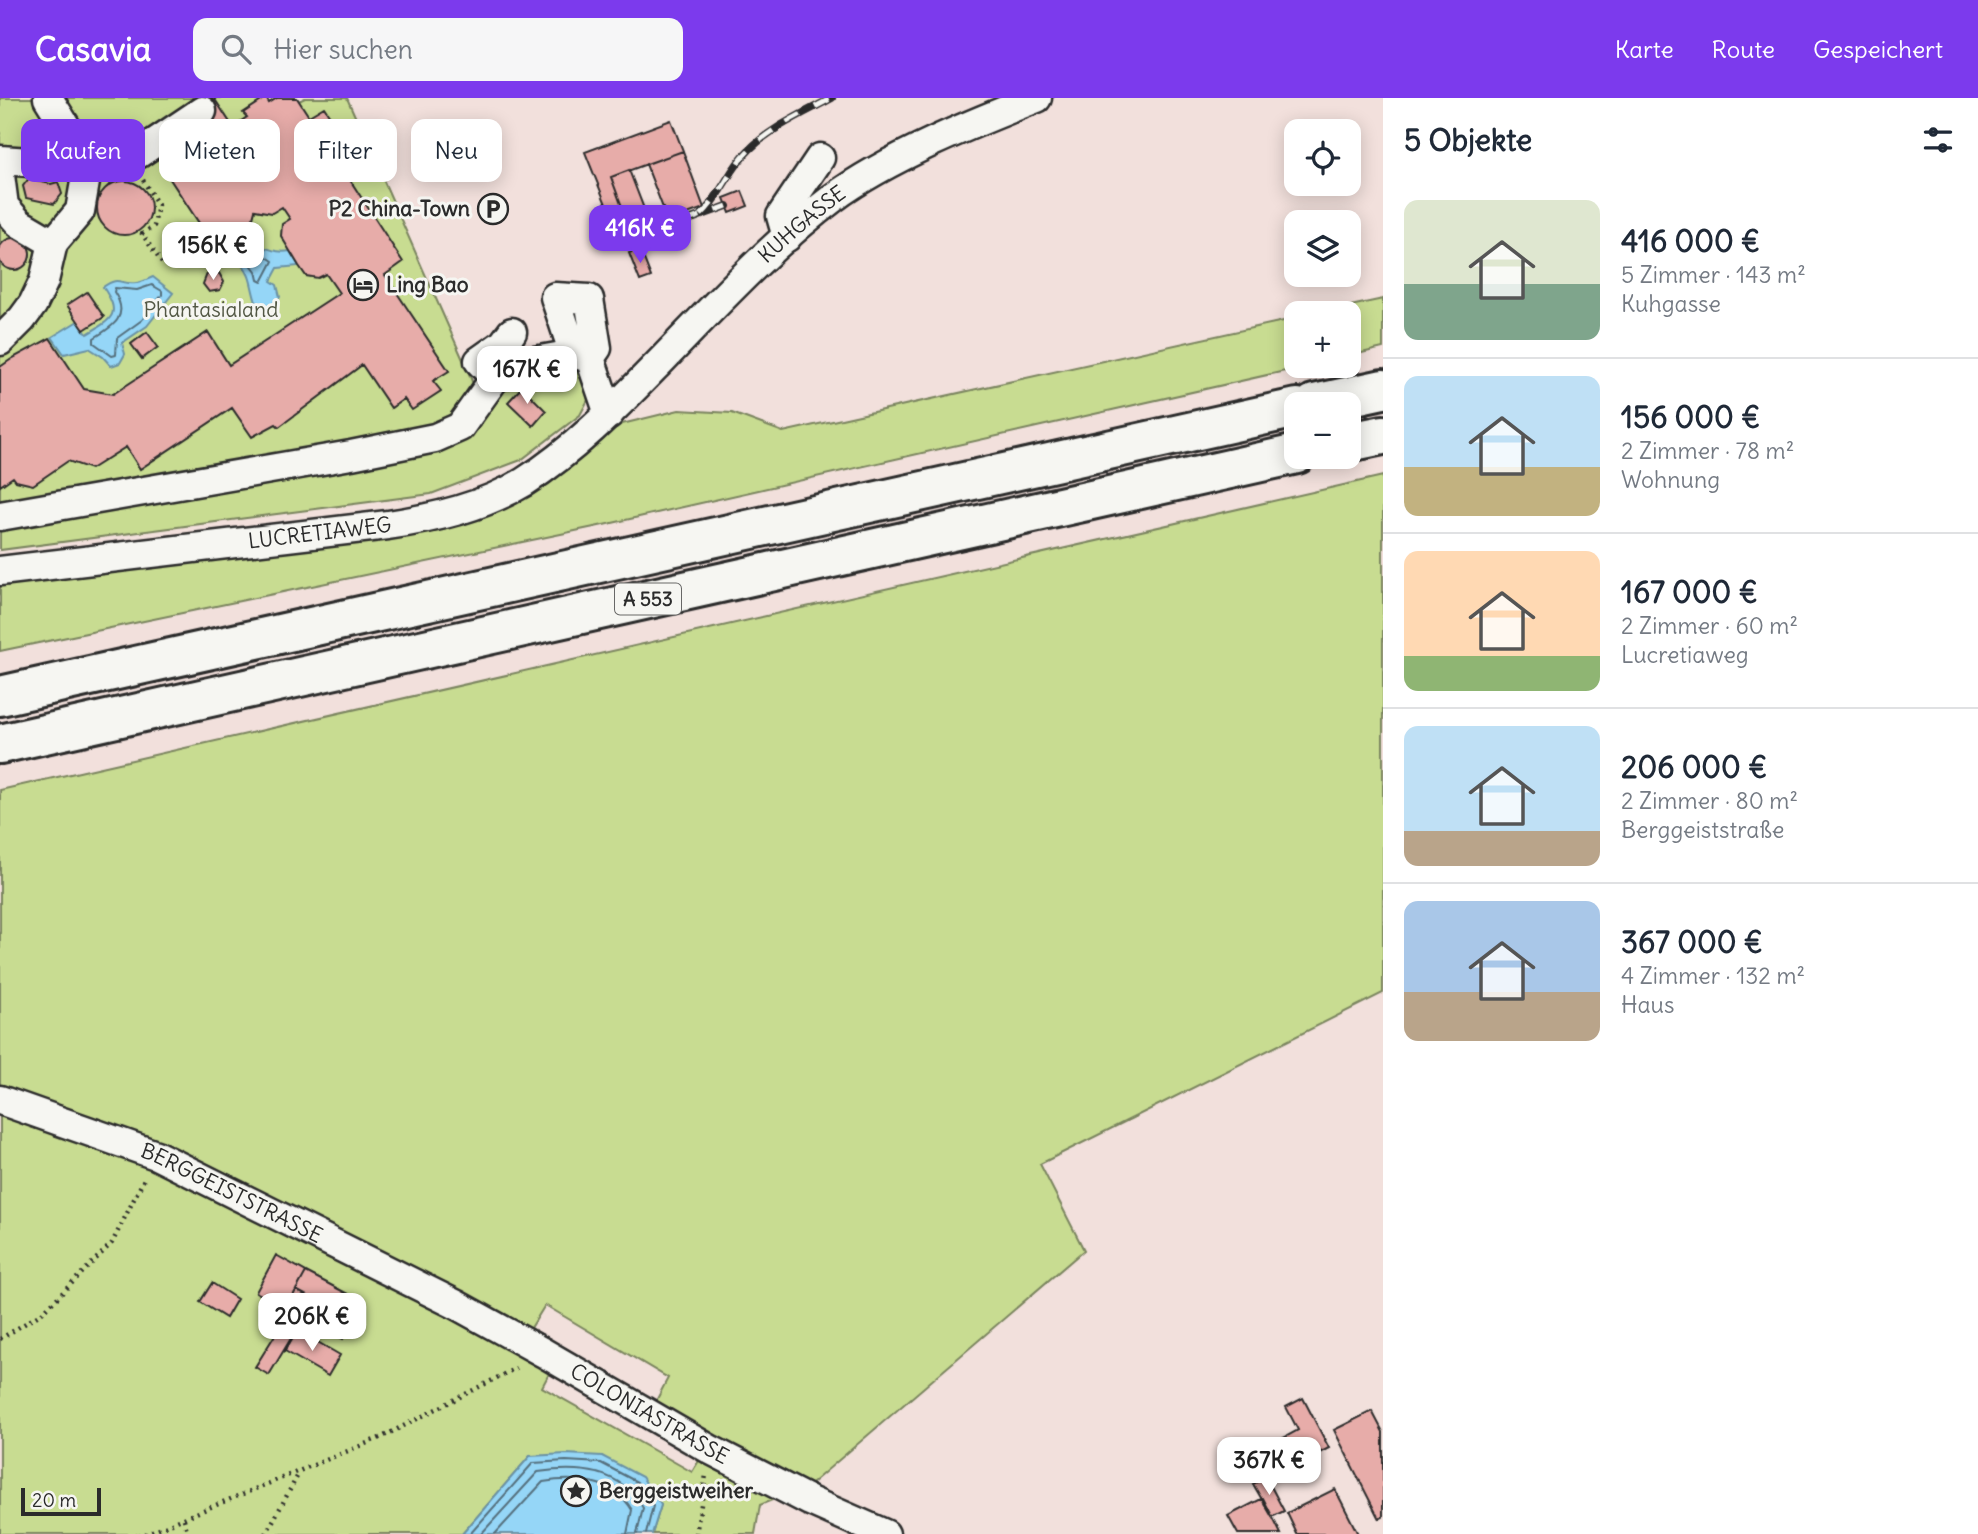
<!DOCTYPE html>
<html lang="de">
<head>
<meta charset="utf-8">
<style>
  body { margin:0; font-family:Delius,sans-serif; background:#f6f6f7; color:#1f2937; height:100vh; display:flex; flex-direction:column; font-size:26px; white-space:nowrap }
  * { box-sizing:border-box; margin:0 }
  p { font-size:23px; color:#747a83 }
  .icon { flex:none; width:38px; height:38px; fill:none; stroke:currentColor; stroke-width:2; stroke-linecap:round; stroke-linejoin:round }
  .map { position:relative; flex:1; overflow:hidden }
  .drawer { display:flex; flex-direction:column; background:#fff; width:595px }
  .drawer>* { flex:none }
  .hud { position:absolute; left:21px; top:21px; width:665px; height:63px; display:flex; gap:14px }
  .buttons { position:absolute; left:1284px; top:21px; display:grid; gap:14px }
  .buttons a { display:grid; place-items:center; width:77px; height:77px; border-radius:14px; background:#fff; box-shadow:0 4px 18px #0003; font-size:35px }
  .scale { position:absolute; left:21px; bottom:18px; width:80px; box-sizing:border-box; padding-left:7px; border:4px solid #2b2b2b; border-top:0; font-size:19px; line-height:24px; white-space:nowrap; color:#2b2b2b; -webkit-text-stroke:5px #f6f6f2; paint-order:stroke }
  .price { position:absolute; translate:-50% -60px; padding:0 16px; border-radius:14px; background:#fff; color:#222; font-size:23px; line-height:46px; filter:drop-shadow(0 2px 4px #0008) }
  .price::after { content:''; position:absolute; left:50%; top:42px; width:21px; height:16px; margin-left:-10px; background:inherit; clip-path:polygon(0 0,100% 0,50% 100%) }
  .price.on { background:#7c3aed; color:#fff }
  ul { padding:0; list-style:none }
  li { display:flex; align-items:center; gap:21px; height:175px; padding:0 21px }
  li+li { border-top:2px solid #e0e1e3 }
  li span { display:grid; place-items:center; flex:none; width:196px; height:140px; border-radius:14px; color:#555 }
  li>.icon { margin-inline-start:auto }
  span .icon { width:84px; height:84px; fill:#fffc; stroke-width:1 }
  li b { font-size:30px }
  h2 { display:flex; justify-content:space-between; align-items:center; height:84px; padding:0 21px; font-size:30px }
  .chip { padding:0 24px; border-radius:14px; background:#fff; box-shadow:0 4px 18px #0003; font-size:24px; line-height:63px }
  .chip.on { background:#7c3aed; color:#fff }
  header { display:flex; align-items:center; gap:42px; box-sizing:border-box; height:98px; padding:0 35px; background:#7c3aed; color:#fff }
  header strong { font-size:33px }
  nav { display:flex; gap:38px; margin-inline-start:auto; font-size:24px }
  .search { width:490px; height:63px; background:#f6f6f7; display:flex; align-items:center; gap:18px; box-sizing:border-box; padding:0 24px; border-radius:14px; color:#747a83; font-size:26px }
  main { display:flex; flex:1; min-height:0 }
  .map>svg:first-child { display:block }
  .green { fill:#c8dc91; stroke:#7a845e; stroke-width:2; fill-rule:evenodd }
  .water { fill:#95d6f7; stroke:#6b92a5; stroke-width:2 }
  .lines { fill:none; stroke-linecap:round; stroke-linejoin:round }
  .shore { stroke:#556f7d; stroke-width:2 }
  .building { fill:#e7aca9; stroke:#2b2b2b; stroke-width:2 }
  .minor-casing { stroke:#2b2b2b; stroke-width:33 }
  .highway-casing { stroke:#2b2b2b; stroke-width:44 }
  .path { stroke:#2b2b2b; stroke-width:4.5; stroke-dasharray:2 5; stroke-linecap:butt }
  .minor { stroke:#f6f6f2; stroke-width:28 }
  .highway { stroke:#f6f6f2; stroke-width:38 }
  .rail-casing { stroke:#2b2b2b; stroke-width:8 }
  .rail { stroke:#f6f6f2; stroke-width:5; stroke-dasharray:16; stroke-linecap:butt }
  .labels { text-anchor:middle; stroke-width:6; stroke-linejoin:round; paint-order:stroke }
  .shield { fill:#f6f6f2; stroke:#686867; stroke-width:2 }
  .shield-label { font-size:19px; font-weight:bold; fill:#2b2b2b }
  .poi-label { font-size:21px; font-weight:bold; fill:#2b2b2b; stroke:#f6f6f2; text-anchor:start }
  .street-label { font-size:21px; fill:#2b2b2b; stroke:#f6f6f2 }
  .park-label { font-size:21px; fill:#525744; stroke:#f6f6f2 }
</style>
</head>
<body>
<header>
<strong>Casavia</strong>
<div class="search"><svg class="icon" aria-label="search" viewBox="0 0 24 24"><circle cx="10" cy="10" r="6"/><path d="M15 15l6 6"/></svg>Hier suchen</div>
<nav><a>Karte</a><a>Route</a><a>Gespeichert</a></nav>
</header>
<main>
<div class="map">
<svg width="1383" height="1436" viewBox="0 0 1383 1436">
  <rect width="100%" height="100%" fill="#f2e0dc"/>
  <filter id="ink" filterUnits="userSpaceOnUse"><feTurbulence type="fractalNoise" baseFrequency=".0143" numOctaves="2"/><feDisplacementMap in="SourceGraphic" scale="14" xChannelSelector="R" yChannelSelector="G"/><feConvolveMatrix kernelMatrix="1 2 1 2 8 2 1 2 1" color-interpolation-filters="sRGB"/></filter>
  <g filter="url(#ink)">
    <path class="green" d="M0,0H257L260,4L266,0L269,5L277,0H297L299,3L305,0H347L468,273L483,312C513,276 524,277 567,266C581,274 584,287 588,302L580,317L521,362L431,396L0,452Z
      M1383,201V250L1349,258V215H1318Z
      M1297,220V268H1307L599,428L0,553V484L442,431L517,404L618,327L679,312L732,315L783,334Z
      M1383,378V895L1040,1066L1084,1152L811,1386L760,1407L755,1436H652L661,1407L602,1358H530L462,1436H0V692ZM545,1207L668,1280L656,1303L531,1230ZM552,1270L703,1356L692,1374L542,1289Z"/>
    <path class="water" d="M252,147C268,148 273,156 290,153L299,168L278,170L271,183L277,187L280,199L271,208L256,204C251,190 252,178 242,166L246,153Z
      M153,179L173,195L147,228L122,245L125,256L120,265L111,268L103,259L89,250L64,256L52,239L78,223L87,236C114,220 121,216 103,189C119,177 120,187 136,185C141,185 148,181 153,179Z
      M566,1356L602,1358L642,1379L661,1407L652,1436H462L530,1358Z"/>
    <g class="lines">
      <path class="shore" d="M256,154L261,155L273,163L262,184L258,182L256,173L249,164L251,157Z
        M152,187L162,193V197L142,222L117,240L116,257L112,258L94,245V240C114,228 130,218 114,194L115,190L137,192Z
        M470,1436L533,1365L566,1363L601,1365L637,1384L653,1408L646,1436
        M481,1436L538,1374C579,1368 621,1371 643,1410L637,1436
        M495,1436L543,1384C574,1379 614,1381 632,1412L627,1436"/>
    </g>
    <path class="building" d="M193,0H214L233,29L219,38Z
      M266,0L269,5L277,0H297L403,164L385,177L449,273L433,283L441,293L412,312L404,301L391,310L362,267L279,329L276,326L252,339L232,310L140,371L126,349L91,371L68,363L33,387L16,383L13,379L0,388V269L13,260L50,240L84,291L113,296L208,234L229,267L339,195L326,176L318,180L306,178L299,168L281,138L282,126L290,121L282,109L272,115L255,112L252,123L230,137L203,131L166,75L170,56L203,34L219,38L247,19L243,15Z
      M324,9L347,44L333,54L309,18Z
      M671,22L683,53L611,79L632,136L620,141L585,54Z
      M683,53L704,110L668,123L646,66Z
      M629,72L651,129L632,136L611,79Z
      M30,79L36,83L51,86L58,84L62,96L54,106L26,100L23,88Z
      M97 110a27 27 0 1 1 54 0a27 27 0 1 1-54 0Z
      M742,93L748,108L730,115L724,100Z
      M-2 156a16 16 0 1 1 32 0a16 16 0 1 1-32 0Z
      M640,151L651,179L640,183L629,155Z
      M219,175L224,184L220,192L209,194L203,186L207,176Z
      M87,194L104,219L84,232L67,207Z
      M147,234L158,249L142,261L131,246Z
      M522,289L546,313L533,328L508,304Z
      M276,1157L306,1174L286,1211L256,1194Z
      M306,1174L363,1204L353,1223L296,1192Z
      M212,1185L237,1201L226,1220L200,1204Z
      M296,1192L353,1223L343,1241L286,1211Z
      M283,1224L296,1232L269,1277L255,1269Z
      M297,1232L340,1257L328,1278L285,1253Z
      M1303,1300L1329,1350L1294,1368L1280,1342L1298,1332L1286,1309Z
      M1372,1313L1383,1334V1419L1379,1421L1334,1332Z
      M1266,1379L1284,1413L1272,1419L1253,1386Z
      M1335,1391L1358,1436H1297L1287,1415Z
      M1263,1400L1281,1436H1238L1228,1418Z"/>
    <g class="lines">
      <g class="minor-casing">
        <g id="minor">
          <path d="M0,62L62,66L80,58L116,60L138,56L202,13"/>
          <path d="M0,77L4,108L19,125L53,145"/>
          <path d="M787,139L781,118L820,60"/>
          <path d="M0,243L22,221L33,206L44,183L53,145L80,113L85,84L80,58L73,40L48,0"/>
          <path d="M590,260L597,250L589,201L555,199L574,256L590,260L609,316"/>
          <path d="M495,280L479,263L503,246L512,234"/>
          <path d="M0,418L351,357L435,340L460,329L495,280L529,264L574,256"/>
          <path id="s1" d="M0,473L388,427C435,420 483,409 524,384C573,353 615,310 655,269C712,211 768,149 833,100C887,60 973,25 1037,0"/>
          <path id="s2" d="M0,1002L156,1057L455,1206L544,1255L711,1352L810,1403L885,1436"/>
        </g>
      </g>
      <g class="highway-casing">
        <path id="highway" d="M1314,306L1383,291
          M1349,344L1383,337
          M0,598L1297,310
          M0,646L1297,356"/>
      </g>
      <path class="path" d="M143,82L158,107L154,128L142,136L162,165
        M0,1241L42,1215L112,1145L144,1081
        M184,1421L188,1436
        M145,1436L382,1339L516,1270
        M266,1436L299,1375
        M696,1436L706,1377"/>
      <use href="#minor" class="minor"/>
      <use href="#highway" class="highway"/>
      <g class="rail-casing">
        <path id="rail" d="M701,117C721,98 729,71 749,52C772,29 804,15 832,0
          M629,137L631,143L727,108"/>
      </g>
      <use href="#rail" class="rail"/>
    </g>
  </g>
  <defs>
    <g id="parking-ring" transform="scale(1.575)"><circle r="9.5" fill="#f6f6f2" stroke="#2b2b2b" stroke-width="1.5"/><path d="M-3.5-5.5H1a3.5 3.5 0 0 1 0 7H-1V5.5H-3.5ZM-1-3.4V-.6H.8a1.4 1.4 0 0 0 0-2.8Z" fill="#2b2b2b"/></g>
    <g id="hotel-ring" transform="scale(1.575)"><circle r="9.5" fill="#f6f6f2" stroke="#2b2b2b" stroke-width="1.5"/><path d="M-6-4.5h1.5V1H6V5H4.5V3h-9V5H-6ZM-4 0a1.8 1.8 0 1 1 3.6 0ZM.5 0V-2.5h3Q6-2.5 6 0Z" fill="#2b2b2b"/></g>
    <g id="sight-ring" transform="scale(1.575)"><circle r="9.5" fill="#f6f6f2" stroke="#2b2b2b" stroke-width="1.5"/><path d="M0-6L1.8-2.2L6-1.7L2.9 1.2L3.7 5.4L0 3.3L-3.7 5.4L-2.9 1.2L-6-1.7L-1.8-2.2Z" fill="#2b2b2b"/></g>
  </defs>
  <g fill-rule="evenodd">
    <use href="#parking-ring" x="493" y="111"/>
    <use href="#hotel-ring" x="363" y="187"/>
    <use href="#sight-ring" x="576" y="1393"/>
  </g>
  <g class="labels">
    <rect class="shield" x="615" y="485.5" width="66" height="31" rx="5"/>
    <g class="shield-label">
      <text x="648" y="508">A 553</text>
    </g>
    <g class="poi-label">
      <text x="470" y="118" text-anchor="end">P2 China-Town</text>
      <text x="386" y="194">Ling Bao</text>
      <text x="599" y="1400">Berggeistweiher</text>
    </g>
    <g class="street-label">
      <text dy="7" stroke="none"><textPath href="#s1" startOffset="914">KUHGASSE</textPath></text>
      <text dy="7" stroke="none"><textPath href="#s1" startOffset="322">LUCRETIAWEG</textPath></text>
      <text dy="7" stroke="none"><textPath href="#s2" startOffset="250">BERGGEISTSTRASSE</textPath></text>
      <text dy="7" stroke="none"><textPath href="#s2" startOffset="723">COLONIASTRASSE</textPath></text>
    </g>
    <g class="park-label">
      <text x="211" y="219">Phantasialand</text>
    </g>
  </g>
</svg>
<div class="buttons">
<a><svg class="icon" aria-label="locate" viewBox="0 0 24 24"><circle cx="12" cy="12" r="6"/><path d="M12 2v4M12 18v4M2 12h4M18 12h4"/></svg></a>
<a><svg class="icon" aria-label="layers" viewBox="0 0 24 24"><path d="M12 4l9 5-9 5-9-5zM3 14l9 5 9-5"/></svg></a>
<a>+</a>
<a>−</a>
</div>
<div class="scale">20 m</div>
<b class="price on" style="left:640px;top:167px">416K €</b>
<b class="price" style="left:213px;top:184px">156K €</b>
<b class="price" style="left:527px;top:308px">167K €</b>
<b class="price" style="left:312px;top:1255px">206K €</b>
<b class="price" style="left:1269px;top:1399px">367K €</b>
<div class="hud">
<a class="chip on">Kaufen</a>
<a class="chip">Mieten</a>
<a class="chip">Filter</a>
<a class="chip">Neu</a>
</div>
</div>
<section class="drawer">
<h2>5 Objekte<svg class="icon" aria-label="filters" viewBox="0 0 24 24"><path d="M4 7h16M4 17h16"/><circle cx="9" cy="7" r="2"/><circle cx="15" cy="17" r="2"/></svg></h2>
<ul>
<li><span style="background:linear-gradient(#dfe7d0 60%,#7fa58c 0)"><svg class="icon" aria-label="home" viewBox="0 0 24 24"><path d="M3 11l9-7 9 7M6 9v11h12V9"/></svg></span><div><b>416 000 €</b><p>5 Zimmer · 143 m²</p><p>Kuhgasse</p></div></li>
<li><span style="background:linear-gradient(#bfe0f5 65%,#c2b280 0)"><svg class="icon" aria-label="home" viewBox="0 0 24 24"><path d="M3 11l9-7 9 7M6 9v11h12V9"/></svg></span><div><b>156 000 €</b><p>2 Zimmer · 78 m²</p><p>Wohnung</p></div></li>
<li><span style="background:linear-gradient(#ffd9b3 75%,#8fb573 0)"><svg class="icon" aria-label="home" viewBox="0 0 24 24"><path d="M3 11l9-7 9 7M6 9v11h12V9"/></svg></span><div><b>167 000 €</b><p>2 Zimmer · 60 m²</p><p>Lucretiaweg</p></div></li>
<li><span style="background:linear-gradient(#bfe0f5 75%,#b9a48a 0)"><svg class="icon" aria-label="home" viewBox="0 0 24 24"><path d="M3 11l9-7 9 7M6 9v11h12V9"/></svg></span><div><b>206 000 €</b><p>2 Zimmer · 80 m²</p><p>Berggeiststraße</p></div></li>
<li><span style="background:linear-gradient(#a9c7e8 65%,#b9a48a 0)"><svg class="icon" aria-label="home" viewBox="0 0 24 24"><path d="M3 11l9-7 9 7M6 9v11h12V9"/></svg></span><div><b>367 000 €</b><p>4 Zimmer · 132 m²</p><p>Haus</p></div></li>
</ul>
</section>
</main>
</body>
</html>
